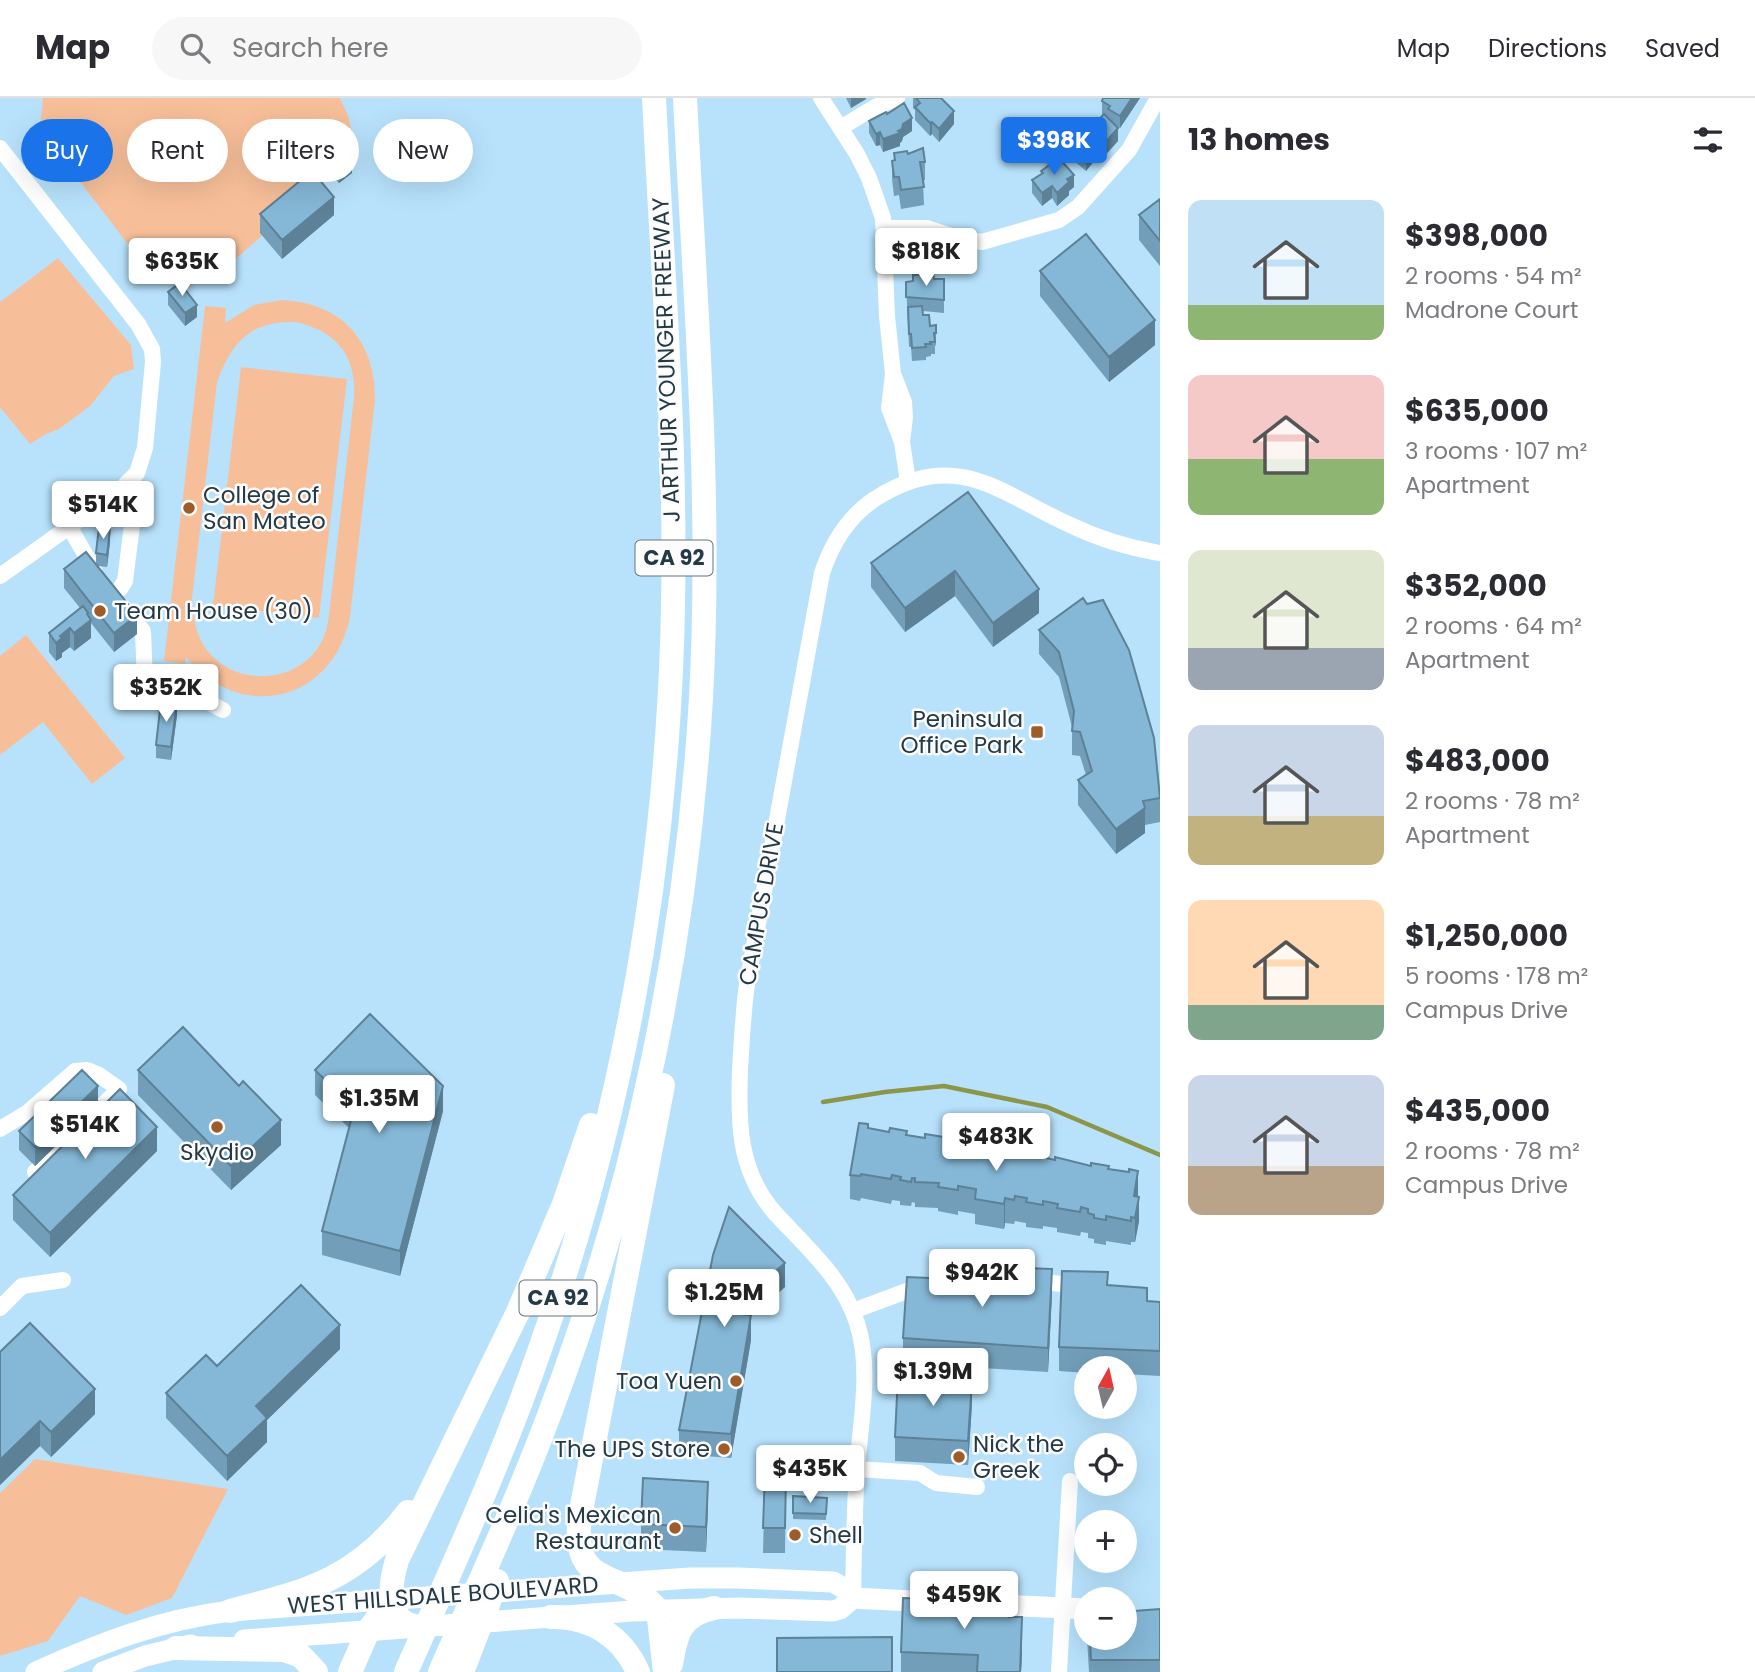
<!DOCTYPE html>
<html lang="en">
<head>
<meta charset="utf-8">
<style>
  body { margin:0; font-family:Poppins,sans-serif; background:#f7f7f7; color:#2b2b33; height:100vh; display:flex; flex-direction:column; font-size:26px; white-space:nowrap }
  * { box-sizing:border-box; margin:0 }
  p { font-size:23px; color:#7c7c81 }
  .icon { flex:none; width:38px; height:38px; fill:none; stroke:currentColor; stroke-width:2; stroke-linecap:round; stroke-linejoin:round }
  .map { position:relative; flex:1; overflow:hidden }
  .sheet { display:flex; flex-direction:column; background:#fff; width:595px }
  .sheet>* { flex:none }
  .banner { position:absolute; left:21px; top:21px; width:665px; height:63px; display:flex; gap:14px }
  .needle { width:46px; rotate:8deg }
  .controls { position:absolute; left:1074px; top:1258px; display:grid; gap:14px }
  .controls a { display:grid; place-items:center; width:63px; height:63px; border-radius:50%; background:#fff; box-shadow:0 7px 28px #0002; font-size:35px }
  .price { position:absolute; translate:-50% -60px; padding:0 16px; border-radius:7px; background:#fff; color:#222; font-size:23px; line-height:46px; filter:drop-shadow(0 2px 4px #0008) }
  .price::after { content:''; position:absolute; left:50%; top:42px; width:21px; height:16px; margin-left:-10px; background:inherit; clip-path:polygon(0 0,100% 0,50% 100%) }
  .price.current { background:#1a73e8; color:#fff }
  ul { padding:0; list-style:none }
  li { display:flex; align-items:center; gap:21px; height:175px; padding:0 28px }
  li span { display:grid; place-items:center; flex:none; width:196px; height:140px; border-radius:14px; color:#555 }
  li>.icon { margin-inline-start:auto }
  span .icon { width:84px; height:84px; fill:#fffc; stroke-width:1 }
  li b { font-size:30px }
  h2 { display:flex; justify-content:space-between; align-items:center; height:84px; padding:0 28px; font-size:30px }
  .chip { padding:0 24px; border-radius:32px; background:#fff; box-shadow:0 7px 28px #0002; font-size:24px; line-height:63px }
  .chip.current { background:#1a73e8; color:#fff }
  header { display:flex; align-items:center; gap:42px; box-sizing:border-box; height:98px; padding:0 35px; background:#fff; border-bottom:2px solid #e1e1e2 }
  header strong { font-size:33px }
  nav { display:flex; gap:38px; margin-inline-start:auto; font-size:24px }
  .search { width:490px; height:63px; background:#f7f7f7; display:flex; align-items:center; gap:18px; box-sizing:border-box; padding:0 24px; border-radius:38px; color:#7c7c81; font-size:26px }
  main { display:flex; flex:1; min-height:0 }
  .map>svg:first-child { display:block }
  .green { fill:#f7bf99; fill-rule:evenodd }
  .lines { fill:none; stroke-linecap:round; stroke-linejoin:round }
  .stream { stroke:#8c9648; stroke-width:4.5 }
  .minor { stroke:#fff; stroke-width:16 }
  .major { stroke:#fff; stroke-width:21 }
  .highway { stroke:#fff; stroke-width:24 }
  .wall { fill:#729eb9 }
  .shaded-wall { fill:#5d8196 }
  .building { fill:#85b8d7; stroke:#5d8196; stroke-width:2 }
  .poi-dot { fill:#9d5c28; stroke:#fcfcfc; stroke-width:2.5 }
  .labels { text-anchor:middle; stroke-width:5; stroke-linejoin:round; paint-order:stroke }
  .shield { fill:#fcfcfc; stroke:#66747d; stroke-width:2 }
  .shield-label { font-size:21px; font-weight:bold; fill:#253a47 }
  .street-label { font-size:23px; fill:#253a47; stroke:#fcfcfc }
  .poi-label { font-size:23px; fill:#253a47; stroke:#fcfcfc; text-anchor:start }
</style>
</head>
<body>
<header>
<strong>Map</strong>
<div class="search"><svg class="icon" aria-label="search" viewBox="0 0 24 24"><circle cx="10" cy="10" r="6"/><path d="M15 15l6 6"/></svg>Search here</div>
<nav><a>Map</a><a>Directions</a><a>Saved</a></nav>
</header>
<main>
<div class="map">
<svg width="1160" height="1574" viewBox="0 0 1160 1574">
  <rect width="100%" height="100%" fill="#b8e2fc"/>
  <path class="green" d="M43,0H340L348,18L357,55L217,177L183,190L152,178L40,31Z
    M58,160L131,247L134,271L114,278L90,308L59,331L46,336L30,346L0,309V204Z
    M282,202C342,205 376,243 375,302L350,519C333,604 241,626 186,559L185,566L164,563L205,208L226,210L225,225L254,207ZM295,224C335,232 357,258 354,299L329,517C328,526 326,535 322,543C299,588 231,590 204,548C195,533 193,517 192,501L217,284C232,244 250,223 295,224Z
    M241,269L347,281L319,520L213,507Z
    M26,537L125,660L92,686L43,624L0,657V558Z
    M35,1361L228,1391L172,1500L126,1517L80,1498L48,1543L0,1558V1395Z"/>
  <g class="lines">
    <path class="stream" d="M823,1004L885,994L944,988L1047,1009L1160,1057"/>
    <path class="minor" d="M821,0L857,56L869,80L883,120L887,218L893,276L904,304L905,319L902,344L908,384
      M842,29L875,9L897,0
      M0,50L138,226L152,251L153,264L145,350L137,375L118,394L0,478
      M884,130H927L958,140L982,144L1059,122L1078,109L1129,52L1158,0
      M893,276L889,310L902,344
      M69,428L94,472
      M113,496L120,491L125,483L135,403L132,381
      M123,509L143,533L145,586L180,590L223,612
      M0,1031L28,1014L75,973L87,972L99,977L119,991L35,1074
      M960,1184L1025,1182L1080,1188
      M0,1210L22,1188L63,1182
      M853,1213L912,1191L927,1189
      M857,1371L920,1375L936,1385L977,1389
      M853,1500C854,1458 854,1415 857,1373C860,1325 872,1271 857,1225C843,1180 806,1149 775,1115C738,1073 738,1024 740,971C742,942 743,914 747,886L822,475C833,442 852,413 883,396C959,352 1002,396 1068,426C1097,440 1129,450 1160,455
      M1059,1574L1070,1383"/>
    <path class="major" d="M980,1506L1087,1511
      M244,1542L632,1513L738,1510L833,1513L840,1511L853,1500L931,1504
      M36,1574C101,1545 159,1522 230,1513L690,1480H738L833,1484L842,1489L853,1500
      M103,1574L145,1558L191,1547"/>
    <path class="highway" d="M663,987L580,1418C570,1494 622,1469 658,1512L665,1574
      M230,1513C308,1493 357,1481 408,1414
      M551,1519C590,1518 622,1538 638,1574
      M424,1529C384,1529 389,1489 397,1462L518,1214L564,1106L591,1027
      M176,1550L284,1552L301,1558L316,1574
      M671,1566C676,1536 680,1517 714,1510
      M350,1574L368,1533L391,1502
      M406,1574C453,1467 502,1361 540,1251C613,1045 656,827 669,609C682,406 664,202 654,0
      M440,1574C478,1487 518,1401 551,1312C637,1085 687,843 701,600C712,400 695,200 685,0
      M462,1574L497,1483"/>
  </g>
  <path class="wall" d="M846,0H866V1L851,10Z
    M913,0H941L954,26L939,44L932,36L930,38L915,22V12L913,10Z
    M1103,0H1140L1120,30L1115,28L1118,43L1098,65L1095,62L1086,73L1073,62V49L1080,42V37L1095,26L1103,16H1102V3Z
    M869,23L912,33L903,39L902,43L900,45V48L883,54L880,47L876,48L869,35Z
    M894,55L908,56L925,64V82L923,83L924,107L901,111L899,97L894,98L892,81V63L894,62Z
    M333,72L352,75L339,85L333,79Z
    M1041,73L1074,89L1069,93V97L1057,108L1052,100L1042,108L1032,95V82L1041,76Z
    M1160,101V168L1139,142V117Z
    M260,116L334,117L282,161L260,135Z
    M926,137L944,152L940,175H917V172H904V141L914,142Z
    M1040,173L1155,247L1109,284L1040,198Z
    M944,181V215L923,213V217L930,228L936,227V247L935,248V256H931V258L926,259V262L912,263L911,249H909L906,184Z
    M168,194L197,219L185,228L168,207Z
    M968,394L1039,515L993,549L955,498L905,534L871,489V465Z
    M110,444L107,469L97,468L137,536L114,554L91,525V540L74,553L70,549L62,555V559L56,563L49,554V535L80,510L64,490V471L96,466V455Z
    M1083,500L1160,700V724L1145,727V735L1116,756L1078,707V682L1086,677L1080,658L1072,657V629L1059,579L1039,556V532Z
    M177,617L171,662L156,660V647Z
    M138,972L281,1047L231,1092L138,997Z
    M315,972L443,1013L400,1178L322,1157V1133L349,1030L315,997Z
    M98,1007L35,1068L19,1052V1033Z
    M868,1030L1109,1071L1138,1098L1139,1123L1135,1144H1131V1147L1106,1143V1147L1094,1145V1141L1088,1140V1135L1081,1134L1080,1138L1057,1134V1130L1043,1128V1131L1026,1129V1125L1015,1123L1014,1126L1005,1125L1004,1131L975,1126V1116L958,1113V1117L938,1113V1110L915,1109V1105L912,1104L911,1108L900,1107V1103L892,1102L891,1106L861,1100L860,1103L850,1101V1077Z
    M157,1053L50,1159L13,1122V1097Z
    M713,1157L785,1189L759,1212L746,1199L744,1200V1216L751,1242L731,1360L679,1356V1332Z
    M1108,1187L1147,1203L1160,1204V1278L1125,1276V1270H1087V1275L1059,1273V1249Z
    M1052,1196L1048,1274L903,1265V1240Z
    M340,1251L267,1322V1344L227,1383L166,1320V1295L217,1268Z
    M0,1254L95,1316L51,1359L40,1348L0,1387Z
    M972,1306L968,1367L895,1363V1339Z
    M765,1375L786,1376L785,1455H763Z
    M793,1398L827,1400L826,1422L793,1421Z
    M708,1408L706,1454L641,1451V1426Z
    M1160,1511V1574H1089L1087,1540H1125L1134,1513Z
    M1009,1519L1022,1555L1021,1574H901V1554Z"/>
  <path class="shaded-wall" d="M851,0H866V1L851,10Z
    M1132,0H1140L1120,30V18Z
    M954,13V26L939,44V31Z
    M912,20V33L903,39L902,43L900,45V48L883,54V41L898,33L903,26Z
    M932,24V36L930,38V25Z
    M1118,30V43L1098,65V53Z
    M880,34V47L876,48V36Z
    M1095,50V62L1086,73V60Z
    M352,68V75L339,85V79Z
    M1074,77V89L1069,93V97L1057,108V95L1067,81Z
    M1052,88V100L1042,108V95Z
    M334,99V117L282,161V142Z
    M944,140V152L940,175V162Z
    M197,207V219L185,228V215Z
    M1155,222V247L1109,284V259Z
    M110,431V444L107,469V457Z
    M955,473V498L905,534V510Z
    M1039,491V515L993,549V525Z
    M88,515V524L91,522V540L74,553V535Z
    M137,517V536L114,554V535Z
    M70,530V549L62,555V559L56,563V545L60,538Z
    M177,605V617L171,662V649Z
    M1145,710V735L1116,756V731Z
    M98,988V1007L35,1068V1049Z
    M443,988V1013L400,1178V1153Z
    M281,1022V1047L231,1092V1068Z
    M157,1029V1053L50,1159V1135Z
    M1138,1073V1098L1134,1122V1098Z
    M1139,1099V1123L1135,1144V1120Z
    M1005,1100V1125L1004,1131V1106Z
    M785,1165V1189L759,1212V1187Z
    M1052,1171V1196L1048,1274V1250Z
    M746,1174L744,1216L731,1215L736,1182Z
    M751,1217V1242L731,1360V1336Z
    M340,1227V1251L267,1322V1344L227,1383V1358L256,1308Z
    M972,1282V1306L968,1367V1343Z
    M95,1291V1316L51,1359V1334Z
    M40,1323V1348L0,1387V1362Z
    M708,1384V1408L706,1454V1429Z
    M1022,1519V1555L1021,1574H1020Z"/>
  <path class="building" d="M916,0H941L954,13L939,31L932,24L930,25L915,9L920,5Z
    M1103,0H1132L1120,18L1108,11L1110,8L1102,3Z
    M904,5L912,20L903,26L902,31L898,33L900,35L883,41L880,34L876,36L869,23L886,14L887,16Z
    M1104,16L1118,30L1098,53L1095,50L1086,60L1073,49L1083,39L1080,37L1090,22L1095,26Z
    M923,50L925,64H920L924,89L901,92L899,79H894L892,63L895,62L894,55L907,53L908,56Z
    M1059,60L1074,77L1067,81L1069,84L1057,95L1052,88L1042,95L1032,82L1043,75L1041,73Z
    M346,62L352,68L339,79L333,72Z
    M312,73L334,99L282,142L260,116Z
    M1160,101V143L1139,117Z
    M914,134H926V137L944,140L940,162L917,163V160H904V141L914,142Z
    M1086,136L1155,222L1109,259L1040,173Z
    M933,176L934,181H944V202L906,199V184L913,183V177Z
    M180,185L197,207L185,215L168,194Z
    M922,208L923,217H929L930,228L936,227V235H934L935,244H930L931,246H925L926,249L912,250L911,236H909L908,209Z
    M968,394L1039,491L993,525L955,473L905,510L871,465Z
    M99,429L110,431L107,457L96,455Z
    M86,454L137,517L114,535L64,471Z
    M1083,500L1087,506L1103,502L1129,552L1154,640L1160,700L1143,703L1145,710L1116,731L1078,682L1092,673L1080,634L1072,633L1074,613L1059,554L1039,532Z
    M83,508L88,515L87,516L91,522L74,535L70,530L60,538L62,540L56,545L49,535Z
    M161,603L177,605L171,649L156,647Z
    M370,916L443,988L400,1153L322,1133L354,1011L315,972Z
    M183,929L239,988L243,983L281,1022L231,1068L138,972Z
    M82,972L98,988L35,1049L19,1033Z
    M120,991L157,1029L50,1135L13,1097Z
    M859,1025L868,1026V1030L889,1034L890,1030L907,1033L906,1037L925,1040V1036L944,1039L943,1043L955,1045L956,1042L974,1045V1048L984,1050L985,1047L994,1048L993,1051L1003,1053L1004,1050L1014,1052L1013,1055L1025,1056V1054L1042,1057V1059L1055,1062V1059L1091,1068V1065L1109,1068L1108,1071L1129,1074V1071L1138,1073L1134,1098L1139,1099L1135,1120L1131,1119V1123L1106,1118V1122L1094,1120V1117L1088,1115V1111L1081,1109L1080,1114L1057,1110L1058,1106L1043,1103V1107L1026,1104L1027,1100L1015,1098L1014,1102L1005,1100L1004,1106L975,1101L976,1091L958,1088V1092L938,1089L939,1085L915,1084V1080H912L911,1084L900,1082L901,1079L892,1077L891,1081L861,1076L860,1078L850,1077Z
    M729,1109L785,1165L759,1187L746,1174L736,1182L744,1191L733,1201L731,1215L751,1217L731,1336L679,1332L713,1157Z
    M998,1169L1052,1171L1048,1250L903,1240L907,1179L998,1183Z
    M1062,1173L1108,1174L1107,1187L1147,1190V1203L1160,1204V1253L1059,1249Z
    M301,1187L340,1227L256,1308L267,1320L227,1358L166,1295L206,1257L217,1268Z
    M30,1225L95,1291L51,1334L40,1323L0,1362V1254Z
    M898,1277L972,1282L968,1343L895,1339Z
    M765,1375L786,1376L785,1430H763Z
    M643,1380L708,1384L706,1429L641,1426Z
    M793,1398L827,1400L826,1416L793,1415Z
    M903,1500L1009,1504V1519H1022L1020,1574H977L978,1557L901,1554Z
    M1125,1511H1134V1513L1160,1511V1562H1091L1090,1540H1125Z
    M892,1539V1574H777V1540Z"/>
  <g class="poi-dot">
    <circle cx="189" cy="410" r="7"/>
    <circle cx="100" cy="513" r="7"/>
    <rect x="1030" y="627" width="14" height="14" rx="3.5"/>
    <circle cx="217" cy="1029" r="7"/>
    <circle cx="736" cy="1283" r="7"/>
    <circle cx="724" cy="1351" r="7"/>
    <circle cx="959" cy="1359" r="7"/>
    <circle cx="675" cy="1430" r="7"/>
    <circle cx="795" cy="1437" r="7"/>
  </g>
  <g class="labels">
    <g class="shield">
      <rect x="635.5" y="442.5" width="77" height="35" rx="5"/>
      <rect x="519.5" y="1182.5" width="77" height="35" rx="5"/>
    </g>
    <g class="shield-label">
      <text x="674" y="467">CA 92</text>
      <text x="558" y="1207">CA 92</text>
    </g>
    <g class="street-label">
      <text transform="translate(666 262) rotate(-92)" y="8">J ARTHUR YOUNGER FREEWAY</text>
      <text transform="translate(761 806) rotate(-80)" y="8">CAMPUS DRIVE</text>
      <text transform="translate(443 1497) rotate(-4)" y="8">WEST HILLSDALE BOULEVARD</text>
    </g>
    <g class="poi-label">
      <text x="203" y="405">College of<tspan x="203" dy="26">San Mateo</tspan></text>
      <text x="114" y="521">Team House (30)</text>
      <text x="1023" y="629" text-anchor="end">Peninsula<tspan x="1023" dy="26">Office Park</tspan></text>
      <text x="217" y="1062" text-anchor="middle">Skydio</text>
      <text x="722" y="1291" text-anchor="end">Toa Yuen</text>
      <text x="973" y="1354">Nick the<tspan x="973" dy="26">Greek</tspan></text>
      <text x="710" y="1359" text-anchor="end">The UPS Store</text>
      <text x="661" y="1425" text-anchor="end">Celia's Mexican<tspan x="661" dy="26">Restaurant</tspan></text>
      <text x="809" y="1445">Shell</text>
    </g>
  </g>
</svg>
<div class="controls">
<a><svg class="needle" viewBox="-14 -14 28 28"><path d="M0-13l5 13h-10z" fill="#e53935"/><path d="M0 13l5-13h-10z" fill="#7c7c81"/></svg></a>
<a><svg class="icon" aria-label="locate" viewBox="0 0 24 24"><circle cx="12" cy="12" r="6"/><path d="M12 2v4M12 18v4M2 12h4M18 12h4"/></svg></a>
<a>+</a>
<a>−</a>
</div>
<b class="price current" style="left:1054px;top:79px">$398K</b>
<b class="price" style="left:926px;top:190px">$818K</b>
<b class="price" style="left:182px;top:200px">$635K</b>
<b class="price" style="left:103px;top:443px">$514K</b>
<b class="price" style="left:166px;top:626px">$352K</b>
<b class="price" style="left:379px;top:1037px">$1.35M</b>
<b class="price" style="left:85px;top:1063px">$514K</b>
<b class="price" style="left:996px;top:1075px">$483K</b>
<b class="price" style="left:982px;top:1211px">$942K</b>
<b class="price" style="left:724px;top:1231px">$1.25M</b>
<b class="price" style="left:933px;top:1310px">$1.39M</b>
<b class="price" style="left:810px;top:1407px">$435K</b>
<b class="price" style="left:964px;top:1533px">$459K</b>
<div class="banner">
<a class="chip current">Buy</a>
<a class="chip">Rent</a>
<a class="chip">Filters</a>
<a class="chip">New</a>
</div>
</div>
<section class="sheet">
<h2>13 homes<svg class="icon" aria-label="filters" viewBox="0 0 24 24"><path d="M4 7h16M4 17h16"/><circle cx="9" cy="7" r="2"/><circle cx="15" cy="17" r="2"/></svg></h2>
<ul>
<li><span style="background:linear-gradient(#bfe0f5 75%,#8fb573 0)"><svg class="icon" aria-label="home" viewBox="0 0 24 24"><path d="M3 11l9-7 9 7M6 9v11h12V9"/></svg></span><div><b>$398,000</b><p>2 rooms · 54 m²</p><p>Madrone Court</p></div></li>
<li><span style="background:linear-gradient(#f6c9c9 60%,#8fb573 0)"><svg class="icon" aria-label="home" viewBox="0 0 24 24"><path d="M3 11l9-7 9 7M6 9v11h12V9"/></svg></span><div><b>$635,000</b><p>3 rooms · 107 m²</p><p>Apartment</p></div></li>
<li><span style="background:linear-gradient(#dfe7d0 70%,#9aa5b1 0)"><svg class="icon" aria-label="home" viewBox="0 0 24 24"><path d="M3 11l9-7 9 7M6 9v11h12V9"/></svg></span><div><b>$352,000</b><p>2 rooms · 64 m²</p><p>Apartment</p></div></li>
<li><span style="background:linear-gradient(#c9d6e8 65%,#c2b280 0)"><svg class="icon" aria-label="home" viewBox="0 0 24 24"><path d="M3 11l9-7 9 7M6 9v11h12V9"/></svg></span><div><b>$483,000</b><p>2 rooms · 78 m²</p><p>Apartment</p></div></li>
<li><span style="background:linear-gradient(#ffd9b3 75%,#7fa58c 0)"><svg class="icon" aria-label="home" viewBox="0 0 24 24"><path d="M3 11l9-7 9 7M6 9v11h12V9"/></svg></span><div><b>$1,250,000</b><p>5 rooms · 178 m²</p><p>Campus Drive</p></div></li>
<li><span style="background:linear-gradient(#c9d6e8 65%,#b9a48a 0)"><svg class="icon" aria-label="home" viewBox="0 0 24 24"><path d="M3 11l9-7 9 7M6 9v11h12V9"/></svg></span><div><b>$435,000</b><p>2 rooms · 78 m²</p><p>Campus Drive</p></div></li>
</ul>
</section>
</main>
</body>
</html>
